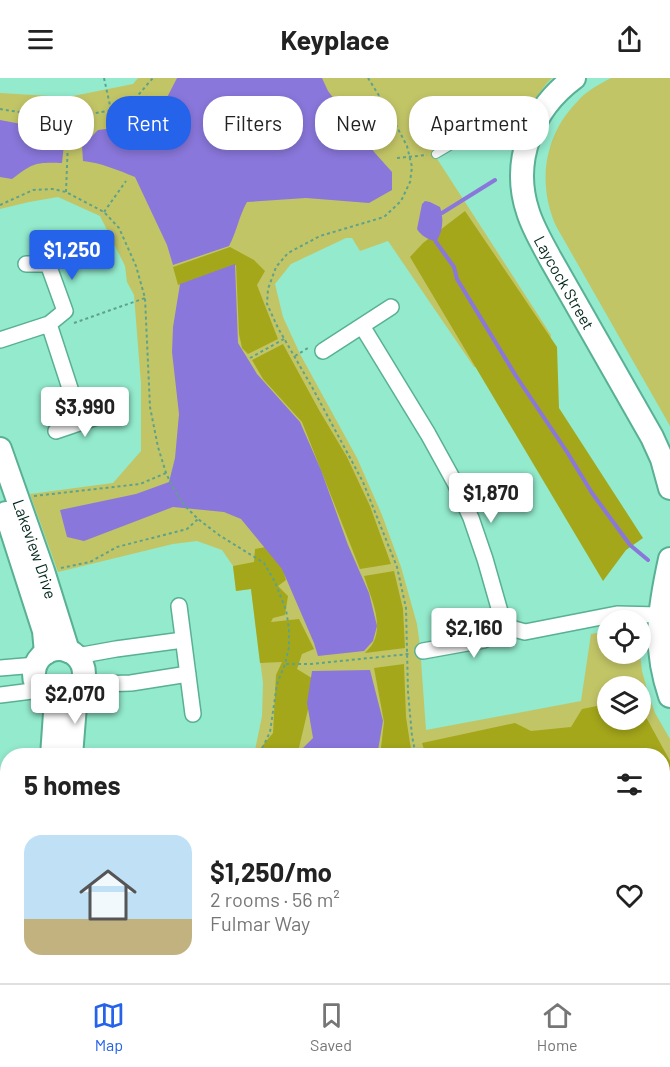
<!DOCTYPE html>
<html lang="en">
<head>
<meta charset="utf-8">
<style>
  body { margin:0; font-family:Barlow,sans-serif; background:#f2f2f2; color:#222; height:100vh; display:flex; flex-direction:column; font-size:22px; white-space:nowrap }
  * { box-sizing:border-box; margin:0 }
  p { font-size:20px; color:#767676 }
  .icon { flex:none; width:33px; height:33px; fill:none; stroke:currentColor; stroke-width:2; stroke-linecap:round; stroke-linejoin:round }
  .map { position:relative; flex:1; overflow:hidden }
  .panel { position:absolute; left:0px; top:670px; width:670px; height:236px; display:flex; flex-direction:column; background:#fff; border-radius:24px 24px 0 0; box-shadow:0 3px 9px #0003 }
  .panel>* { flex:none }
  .hud { position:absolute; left:18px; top:18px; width:634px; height:54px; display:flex; gap:12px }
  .fabs { position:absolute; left:597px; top:532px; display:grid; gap:12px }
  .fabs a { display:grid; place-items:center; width:54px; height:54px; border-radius:50%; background:#fff; box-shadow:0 3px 9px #0003; font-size:30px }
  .price { position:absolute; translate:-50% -51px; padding:0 14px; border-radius:6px; background:#fff; color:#222; font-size:20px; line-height:39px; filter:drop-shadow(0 2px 3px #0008) }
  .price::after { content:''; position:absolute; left:50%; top:36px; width:18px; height:14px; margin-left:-9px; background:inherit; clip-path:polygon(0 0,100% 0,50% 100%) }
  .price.on { background:#2563eb; color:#fff }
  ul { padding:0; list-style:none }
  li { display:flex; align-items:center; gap:18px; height:150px; padding:0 24px }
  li+li { border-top:2px solid #e0e0e0 }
  li span { display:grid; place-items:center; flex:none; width:168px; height:120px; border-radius:18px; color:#555 }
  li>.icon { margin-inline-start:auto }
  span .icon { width:72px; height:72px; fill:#fffc; stroke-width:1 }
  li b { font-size:26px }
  h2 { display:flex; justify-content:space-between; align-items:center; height:72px; padding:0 24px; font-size:26px }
  .tag { padding:0 21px; border-radius:24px; background:#fff; box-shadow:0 3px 9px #0003; font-size:21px; line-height:54px }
  .tag.on { background:#2563eb; color:#fff }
  header { display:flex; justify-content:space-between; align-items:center; height:78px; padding:0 24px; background:#fff; font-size:27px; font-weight:700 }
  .dock { display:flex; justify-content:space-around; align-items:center; height:84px; border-top:2px solid #e0e0e0; background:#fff; font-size:16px; color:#767676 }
  .dock a { display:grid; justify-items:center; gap:3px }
  .dock .on { color:#2563eb }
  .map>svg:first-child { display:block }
  .green { fill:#c2c566; fill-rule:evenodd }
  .forest { fill:#a4a71a }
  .water { fill:#8a77db; fill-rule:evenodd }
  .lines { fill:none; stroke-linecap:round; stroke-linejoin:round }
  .stream { stroke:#8a77db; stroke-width:4 }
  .lane-casing { stroke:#59b095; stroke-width:10 }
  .street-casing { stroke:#59b095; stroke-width:18 }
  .secondary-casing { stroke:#59b095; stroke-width:26 }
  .path { stroke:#5ea28c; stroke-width:2; stroke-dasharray:3 3; stroke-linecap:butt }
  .lane { stroke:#fff; stroke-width:8 }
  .street { stroke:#fff; stroke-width:15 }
  .secondary { stroke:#fff; stroke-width:22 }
  .labels { text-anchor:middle; stroke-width:6; stroke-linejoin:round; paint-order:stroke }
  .street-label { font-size:16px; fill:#00251b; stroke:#e5fdf4 }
</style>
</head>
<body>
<header><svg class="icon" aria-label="menu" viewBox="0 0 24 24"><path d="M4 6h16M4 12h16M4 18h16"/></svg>Keyplace<svg class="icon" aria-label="share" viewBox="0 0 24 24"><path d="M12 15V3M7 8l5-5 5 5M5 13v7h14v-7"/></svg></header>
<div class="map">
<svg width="670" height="905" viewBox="0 0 670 905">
  <rect width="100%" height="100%" fill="#93eacd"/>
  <path class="green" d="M138,0H552L547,5L531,26L521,22L512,20L439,71L432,73L551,257L545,299L474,289L388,163L360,173L352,160H346L291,186L275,206L283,239L300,276L357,380L382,437L401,489L417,546L420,568L426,652L581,623L591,556L607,553L608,576H640L642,593L648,615L655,635L670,661V822L663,826V678H214L255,672L262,638L263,605L251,511L236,513L233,488L222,472L197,463L173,466L58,494L30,416L113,405L141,373V306L134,217L127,204L125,188L100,138L58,119L29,124L0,131V15L68,19L133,6ZM608,609H640V642H608Z
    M611,0H670V348L556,148C537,106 544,57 577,24C586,13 598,7 611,0Z
    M0,701H7V838H0V752L2,742L0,738Z
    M69,898H590L593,905H69Z"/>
  <path class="forest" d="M280,19L289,25L290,33L298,52L292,58L267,55L259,47L261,36Z
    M465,133L557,269L559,330L643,460L626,472L603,503L410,179L423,165Z
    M230,169L254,182L265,193L257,207L278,261L248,276L242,270L239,256L236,187L178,207L173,189Z
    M283,266L319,332L347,379L370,428L391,486L360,491L302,344L263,301L252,282Z
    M266,469L281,484L286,502L278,508L288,518L285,537L273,540L271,544L299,541L314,571L302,576L297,591L315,602L297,678H254L273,655L276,597L282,584L260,585L251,511L236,513L233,488L254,484L255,471Z
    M394,493L403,531L405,570L365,575C368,571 372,568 374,563C383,543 370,518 364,498Z
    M404,586L406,639L412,678H380L384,644L374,590Z
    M607,626L608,642H640L641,630L670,683V805L663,809V678H426L422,665L515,645L531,653L571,649L582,631Z
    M388,899V898L500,899L496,905H384Z"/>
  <path class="water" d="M177,0H322L328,13L375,75L392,94V112L369,125L306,120L247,124C239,138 237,153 229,168L173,187L167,167L135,99C118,92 101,85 83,83L82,68L98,52L106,51L160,33ZM280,19L289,25L290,33L298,51L292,58L267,55L259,47L262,36Z
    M0,42L48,51L65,57L62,85C36,84 33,85 12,101L0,99Z
    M425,123L430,124L440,129C444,141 443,154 436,164C428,161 421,158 417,151L422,126Z
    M235,186L238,265L257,296L300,344L321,392L348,467L369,515L377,548L373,563L364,573L318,578L314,565L282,491L241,441L224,434L173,429L84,463L67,459L60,432L136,416L169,404L175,380L179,336L172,274L173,249L180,206Z
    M370,592L383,643L377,678H295L313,660L307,625L312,593Z
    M124,899V898L385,899L382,905H288L259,902L256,905H124Z"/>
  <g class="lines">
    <path class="stream" d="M442,135L495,102
      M436,164L454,189L457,201L516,298L567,374L592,415L630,467L648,482"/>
    <g class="lane-casing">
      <path id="lane" d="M436,76C463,61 487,43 513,28L536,38"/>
    </g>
    <g class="street-casing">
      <path id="street" d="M26,186H48L65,233L49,246
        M362,248L428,356L455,405L471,440L485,481L501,537L507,547L514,551L525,554L617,536L659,537
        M0,262L49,246L81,344
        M323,273L391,229
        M56,353L103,337
        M179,528L193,636
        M423,573L484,562L507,547
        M77,578L116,571L183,562
        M0,590L36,587
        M80,610L99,606L131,605L188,596
        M0,617L40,612
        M0,853H8"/>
    </g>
    <g class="secondary-casing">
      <g id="secondary">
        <path id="s1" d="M574,0C532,31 511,83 528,134C533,150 542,165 550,180L652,359L662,381L670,410"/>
        <path id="s2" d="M0,371L43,493L68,573"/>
        <path d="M6,435L44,553L46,575"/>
        <path d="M670,481C659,531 653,568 670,618"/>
        <circle cx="59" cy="596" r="25"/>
        <path d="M52,620L55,635L52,678"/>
        <path d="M71,678L76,615"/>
        <path d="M37,905V898"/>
      </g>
    </g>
    <path class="path" d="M104,0L111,32
      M368,0L388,32L407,68L412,89L410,104L401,123L384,139L320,158L288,175L276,189L268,211L267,226L278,250L312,309L363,404L397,489L406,530L408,614L412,658L416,678
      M0,31C32,37 102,43 130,24C139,18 146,7 153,0
      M397,80L427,77
      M66,114L69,37
      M0,127L33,112L53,111L66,114L104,134L119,150L136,188L145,220L150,329L158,369L166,395L172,408L184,427L198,441L219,457L264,485L275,504L286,532L289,550V569L285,586L277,606L270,654L261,673L253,678
      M104,134L126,103
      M74,245L145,220
      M295,278L308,270
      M250,280L284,261
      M34,418L140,406L166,395
      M61,490L90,484L117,469L187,451L198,441
      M286,586H311L409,576
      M0,809L8,819
      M64,905V898
      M503,905L505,898"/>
    <use href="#lane" class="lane"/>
    <use href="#street" class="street"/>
    <use href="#secondary" class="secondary"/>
  </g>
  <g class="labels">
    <g class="street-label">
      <text dy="6" stroke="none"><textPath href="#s1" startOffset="231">Laycock Street</textPath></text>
      <text dy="6" stroke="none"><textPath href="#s2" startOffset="106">Lakeview Drive</textPath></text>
    </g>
  </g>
</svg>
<div class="fabs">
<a><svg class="icon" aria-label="locate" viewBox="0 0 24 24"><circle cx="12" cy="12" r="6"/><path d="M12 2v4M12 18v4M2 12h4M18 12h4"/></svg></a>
<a><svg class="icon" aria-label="layers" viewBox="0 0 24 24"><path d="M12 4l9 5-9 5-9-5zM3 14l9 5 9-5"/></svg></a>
</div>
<b class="price on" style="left:72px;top:203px">$1,250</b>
<b class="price" style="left:85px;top:360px">$3,990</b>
<b class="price" style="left:491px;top:446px">$1,870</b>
<b class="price" style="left:474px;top:581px">$2,160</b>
<b class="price" style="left:75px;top:647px">$2,070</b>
<div class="hud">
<a class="tag">Buy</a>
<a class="tag on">Rent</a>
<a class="tag">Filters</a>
<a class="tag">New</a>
<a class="tag">Apartment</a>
</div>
<section class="panel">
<h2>5 homes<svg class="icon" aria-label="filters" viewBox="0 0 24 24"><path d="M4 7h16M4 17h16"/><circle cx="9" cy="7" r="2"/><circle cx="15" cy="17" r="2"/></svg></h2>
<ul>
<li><span style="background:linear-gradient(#bfe0f5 70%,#c2b280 0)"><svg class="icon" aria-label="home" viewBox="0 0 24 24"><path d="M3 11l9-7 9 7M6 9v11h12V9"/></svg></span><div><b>$1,250/mo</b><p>2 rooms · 56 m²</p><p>Fulmar Way</p></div><svg class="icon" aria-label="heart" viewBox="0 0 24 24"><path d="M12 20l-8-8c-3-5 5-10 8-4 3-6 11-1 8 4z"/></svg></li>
</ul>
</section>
</div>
<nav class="dock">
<a class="on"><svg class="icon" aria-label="map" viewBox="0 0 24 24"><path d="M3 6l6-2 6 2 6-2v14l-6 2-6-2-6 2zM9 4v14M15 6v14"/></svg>Map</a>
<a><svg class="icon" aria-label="saved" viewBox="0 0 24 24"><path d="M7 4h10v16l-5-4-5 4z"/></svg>Saved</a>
<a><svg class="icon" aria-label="home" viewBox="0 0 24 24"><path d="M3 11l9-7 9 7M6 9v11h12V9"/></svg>Home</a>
</nav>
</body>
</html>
